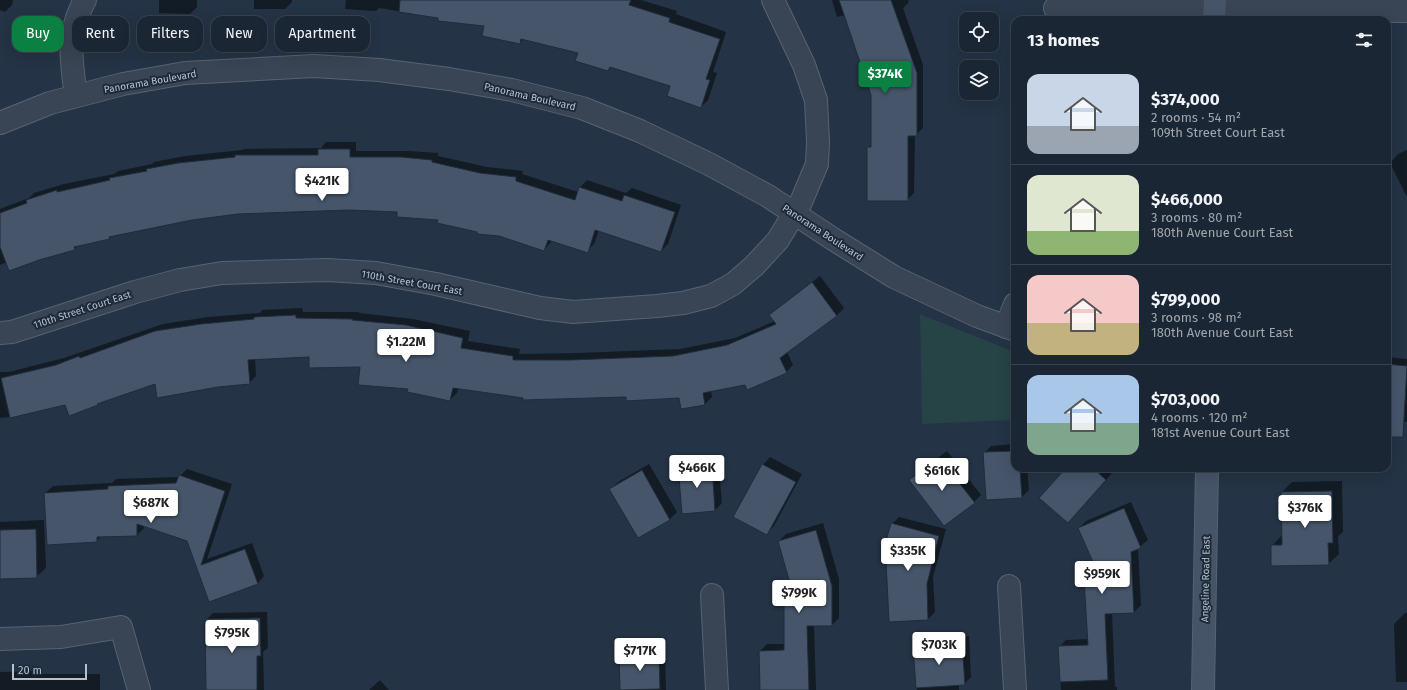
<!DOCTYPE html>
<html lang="en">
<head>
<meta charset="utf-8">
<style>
  body { margin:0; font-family:"Fira Sans",sans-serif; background:#242e3c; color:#f1f3f6; height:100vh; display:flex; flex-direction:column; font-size:15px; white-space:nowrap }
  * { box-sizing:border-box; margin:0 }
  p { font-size:13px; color:#a0a5ac }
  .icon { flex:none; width:22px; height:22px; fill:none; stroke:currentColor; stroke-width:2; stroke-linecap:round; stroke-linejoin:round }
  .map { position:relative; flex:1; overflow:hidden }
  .details { position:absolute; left:1011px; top:16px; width:380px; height:456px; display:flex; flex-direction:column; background:#1b2634; border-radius:12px; box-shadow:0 4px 16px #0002,0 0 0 1px #39434f }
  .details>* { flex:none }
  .top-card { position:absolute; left:12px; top:16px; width:380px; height:36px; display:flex; gap:8px }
  .buttons { position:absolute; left:959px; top:12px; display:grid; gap:8px }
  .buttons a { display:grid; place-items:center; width:40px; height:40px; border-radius:8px; background:#1b2634; box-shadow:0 4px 16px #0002,0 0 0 1px #39434f; font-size:20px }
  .scale { position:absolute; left:12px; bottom:10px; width:75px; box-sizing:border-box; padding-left:4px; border:2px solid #b6c0ce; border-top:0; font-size:11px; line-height:14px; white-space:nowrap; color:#b6c0ce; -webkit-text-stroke:3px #1d2a3a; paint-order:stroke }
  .price { position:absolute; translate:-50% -34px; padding:0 9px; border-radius:4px; background:#fff; color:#222; font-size:13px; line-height:26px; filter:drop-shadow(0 1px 2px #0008) }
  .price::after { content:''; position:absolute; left:50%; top:24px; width:12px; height:9px; margin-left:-6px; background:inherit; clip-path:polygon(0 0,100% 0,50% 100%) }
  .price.active { background:#0b8043; color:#fff }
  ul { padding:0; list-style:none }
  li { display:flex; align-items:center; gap:12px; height:100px; padding:0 16px }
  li+li { border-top:1px solid #39434f }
  li span { display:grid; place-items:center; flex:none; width:112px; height:80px; border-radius:12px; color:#555 }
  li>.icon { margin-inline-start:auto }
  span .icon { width:48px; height:48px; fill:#fffc; stroke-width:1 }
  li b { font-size:17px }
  h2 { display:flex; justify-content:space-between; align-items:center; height:48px; padding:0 16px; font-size:17px }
  .tag { padding:0 14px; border-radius:12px; background:#1b2634; box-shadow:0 4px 16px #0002,0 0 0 1px #39434f; font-size:14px; line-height:36px }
  .tag.active { background:#0b8043; color:#fff }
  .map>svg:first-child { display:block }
  .green { fill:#264346 }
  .shadow { fill:#0007 }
  .building { fill:#46556a; stroke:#1f2c3c }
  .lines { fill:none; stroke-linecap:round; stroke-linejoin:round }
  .street-casing { stroke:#576372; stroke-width:24 }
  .secondary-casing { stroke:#576372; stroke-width:24 }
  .street { stroke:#394554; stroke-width:22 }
  .secondary { stroke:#465468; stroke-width:22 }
  .labels { text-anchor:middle; stroke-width:4; stroke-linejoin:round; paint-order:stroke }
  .street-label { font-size:10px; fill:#b6c0ce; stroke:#1d2a3a }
</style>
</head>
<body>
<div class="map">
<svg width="1407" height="690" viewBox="0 0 1407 690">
  <rect width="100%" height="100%" fill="#243345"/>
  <path class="green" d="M920,314L1015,352V420L922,424Z"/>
  <path class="shadow" d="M0,0H13L12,5L5,12L0,10Z
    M159,0H197V7L190,14L159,13Z
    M254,0H292V2L285,9H254Z
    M346,0H641L677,11L676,14L726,32L713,72L717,73L708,100L701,107L671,86L612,66L608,70L579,52L524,39L519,43L485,25L379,8L376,11L345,9Z
    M832,0H908L909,2L903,8L923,65V128L916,135H915L914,193L907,200L868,148L872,144V95L845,15L837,17Z
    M326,142H356V151H409L438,153V156L487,167L523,171L522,174L578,192L580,187L587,180L626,193L632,188L681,205L668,244L661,251L599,230L594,244L587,251L552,240L551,242L544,250L499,235L479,232L439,219L398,211L349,209L310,210L308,212L238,213L192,219L151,227L79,245L74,249L7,262L0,265V209L29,198L34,193L64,184L114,174L118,171L152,164L154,162L185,156L242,150L244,149L321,148Z
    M1407,150V197L1390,163L1398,154Z
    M1387,168L1391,175L1387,180Z
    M820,276L844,308L837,315L787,352L793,365L786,372L746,384L711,391L712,397L705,404L682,408L680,397L627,396L524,397L458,388L457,393L450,400L409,388L361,366L310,355L255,358L256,376L249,383H156L99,402L97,404H65L11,417L0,418V372H9L64,358L163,324L208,317L260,313L262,310L302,308L303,312H359V313L413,319L470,331L468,341L520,349L519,354L578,353L680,349L735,338L775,321L771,315L778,308Z
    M1387,357L1407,359V422L1387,421Z
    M1015,444V468H1027L1029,490L1022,497L984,453L991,446Z
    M947,451L981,495L974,502L910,480L917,473Z
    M718,457L722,503L715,510L679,466L687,459Z
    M770,457L802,474L774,526L767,533L735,516L763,465Z
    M649,464L677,512L670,519L638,537L611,489L618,482Z
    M1067,468H1108L1113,472L1075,515Z
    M187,469L232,484L207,559L252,543L264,576L257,584L210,600L188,540L144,526V528L137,535L102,536L96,541L45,493L53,486L112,483L116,479L179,477Z
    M1342,481L1343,532L1338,536L1339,554L1328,564L1272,546L1282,535V492L1292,482Z
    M1131,502L1148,540L1138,548L1141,605L1134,612L1112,613L1115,687H1117V690H1061L1059,647L1066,640L1089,639L1085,579L1092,572H1099L1079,528L1086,521Z
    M899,517L946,529L933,577L935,612L928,619L892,524Z
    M44,520L46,568L36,577L0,578V522Z
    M823,523L839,579V618L832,625H814L816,690H761L760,651L767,644H785V591L792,584L779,541L786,534Z
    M267,612L268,648L263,652L264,690H206V620L213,613Z
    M1405,613H1407V682H1396L1394,624Z
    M969,636L971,677L964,684L959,685V690H917L914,646L921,639Z
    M665,648L666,690H621L620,656L627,649Z
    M40,671V674H100V690H0V672Z
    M380,680L389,690H369Z"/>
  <path class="building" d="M400,0H631L629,5L670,18L669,22L720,39L706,79L710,80L701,108L667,96L670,86L610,67L608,71L575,61L578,53L521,39L520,44L482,36L484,26L438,21V18L399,12Z
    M839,0H891L917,73V136H908V201H867V147H871V95Z
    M318,149H350V157H401L432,160V162L480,173L516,177V181L575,200L579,187L622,201L624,195L675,212L661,252L595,230L588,253L548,240L544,251L499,236L477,234V232L437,223L438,220L397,217V212L349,210L238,214L192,220L109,237L110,239L74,247L75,250L39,260L9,271L0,247V213L27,203L26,200L57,190V192L110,180L109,178L147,171L146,169L178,163L235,157V155H318Z
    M812,282L837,316L780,358L787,373L747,390L745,385L703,393L705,405L681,409L679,398L626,401V397L523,400V398L453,388L450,401L407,392L408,389L358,385L360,367L309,368V357L248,360L250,384L218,387L157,398L155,384L97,404L98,405L69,416L65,405L10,418L1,378L56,365L79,356L80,358L155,331L201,324L254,319V317L296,315V318L352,319V320L406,325L463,338L461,348L513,356V360H571L673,356L727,345L776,324L769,315Z
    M1387,364L1407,366L1403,437H1387Z
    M1015,451V468H1020L1022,498L986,500L983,452Z
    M939,457L975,503L944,526L909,480Z
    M712,464L715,511L682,514L678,466Z
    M762,464L796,482L767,535L733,517Z
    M1066,468H1093L1106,480L1068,523L1039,498Z
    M642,470L670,520L638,538L609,489Z
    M179,475L225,491L201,565L245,549L258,584L209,602L187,541L137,524V536L97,537V542L47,545L44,493L108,489V486L176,483Z
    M1332,491L1333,543H1328L1329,565L1271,566V545H1282L1281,492Z
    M1124,508L1141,548L1131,552L1134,613L1105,614L1108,680L1060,682L1058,646L1088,645L1084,579L1100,578L1078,528Z
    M891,523L939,536L927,584L928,620L889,622L886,561L881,560Z
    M36,529L37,578L0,579V530Z
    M816,530L832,586V626H807L809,690H760L759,651L784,650V590H792L778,541Z
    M260,618L261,656H257V690H206L205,619Z
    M962,643L965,685L916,688L913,646Z
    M659,654L660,689L620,690L619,655Z"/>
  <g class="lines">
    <g class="street-casing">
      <path id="street" d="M1055,8L1215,9L1407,11
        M76,96C71,60 66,34 85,0
        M0,123L50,103L123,84L185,73L314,66L379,70L449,79L512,90L582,108L640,131L709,164L768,196L833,239L894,277L977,316L1015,330
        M1006,327L1015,304
        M0,333L12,332L135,292L180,280L222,273L327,270L376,273L436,284L540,308L573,312L657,306L683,303L711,296L733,284L754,266L778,240L801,202L817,164L818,142L816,100L804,65L773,0
        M1009,586L1015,690
        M712,595L717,690
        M0,639L61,637L121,627L139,690"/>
    </g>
    <g class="secondary-casing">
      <path id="secondary" d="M1214,20L1215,0
        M1203,690L1207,468"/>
    </g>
    <use href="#street" class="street"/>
    <use href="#secondary" class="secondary"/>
  </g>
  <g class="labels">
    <g class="street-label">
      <text transform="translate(150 81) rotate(-10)" y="4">Panorama Boulevard</text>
      <text transform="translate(530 96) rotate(13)" y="4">Panorama Boulevard</text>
      <text transform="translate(823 232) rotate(33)" y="4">Panorama Boulevard</text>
      <text transform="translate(412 282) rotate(10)" y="4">110th Street Court East</text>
      <text transform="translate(82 309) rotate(-18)" y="4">110th Street Court East</text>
      <text transform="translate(1205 579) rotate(-89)" y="4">Angeline Road East</text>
    </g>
  </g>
</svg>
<div class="buttons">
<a><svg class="icon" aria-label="locate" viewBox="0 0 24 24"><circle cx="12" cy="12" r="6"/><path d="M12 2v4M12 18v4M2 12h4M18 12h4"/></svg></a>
<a><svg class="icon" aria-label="layers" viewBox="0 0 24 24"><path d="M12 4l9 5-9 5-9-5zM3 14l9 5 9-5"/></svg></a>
</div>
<div class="scale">20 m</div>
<b class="price active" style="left:885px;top:95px">$374K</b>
<b class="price" style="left:322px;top:202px">$421K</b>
<b class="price" style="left:406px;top:363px">$1.22M</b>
<b class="price" style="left:697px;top:489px">$466K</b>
<b class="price" style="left:942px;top:492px">$616K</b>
<b class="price" style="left:151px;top:524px">$687K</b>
<b class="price" style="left:1305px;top:529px">$376K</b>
<b class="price" style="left:908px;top:572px">$335K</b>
<b class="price" style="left:1102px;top:595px">$959K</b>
<b class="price" style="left:799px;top:614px">$799K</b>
<b class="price" style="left:232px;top:654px">$795K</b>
<b class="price" style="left:939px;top:666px">$703K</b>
<b class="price" style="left:640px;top:672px">$717K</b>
<div class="top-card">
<a class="tag active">Buy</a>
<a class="tag">Rent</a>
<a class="tag">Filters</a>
<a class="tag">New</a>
<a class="tag">Apartment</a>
</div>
<section class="details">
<h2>13 homes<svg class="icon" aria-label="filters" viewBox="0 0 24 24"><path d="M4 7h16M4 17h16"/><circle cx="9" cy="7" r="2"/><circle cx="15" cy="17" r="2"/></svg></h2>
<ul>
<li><span style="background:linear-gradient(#c9d6e8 65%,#9aa5b1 0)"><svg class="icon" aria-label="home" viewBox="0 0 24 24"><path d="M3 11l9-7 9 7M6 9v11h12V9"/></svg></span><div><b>$374,000</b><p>2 rooms · 54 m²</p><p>109th Street Court East</p></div></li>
<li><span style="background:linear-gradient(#dfe7d0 70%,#8fb573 0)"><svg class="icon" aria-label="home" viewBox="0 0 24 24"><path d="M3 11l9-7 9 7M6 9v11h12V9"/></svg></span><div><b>$466,000</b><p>3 rooms · 80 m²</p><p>180th Avenue Court East</p></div></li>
<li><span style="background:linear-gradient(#f6c9c9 60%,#c2b280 0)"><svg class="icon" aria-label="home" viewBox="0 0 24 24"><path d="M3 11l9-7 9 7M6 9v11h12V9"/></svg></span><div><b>$799,000</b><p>3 rooms · 98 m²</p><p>180th Avenue Court East</p></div></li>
<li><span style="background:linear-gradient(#a9c7e8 60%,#7fa58c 0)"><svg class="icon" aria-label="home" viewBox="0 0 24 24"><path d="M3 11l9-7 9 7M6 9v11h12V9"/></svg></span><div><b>$703,000</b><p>4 rooms · 120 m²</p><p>181st Avenue Court East</p></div></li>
</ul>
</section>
</div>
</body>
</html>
